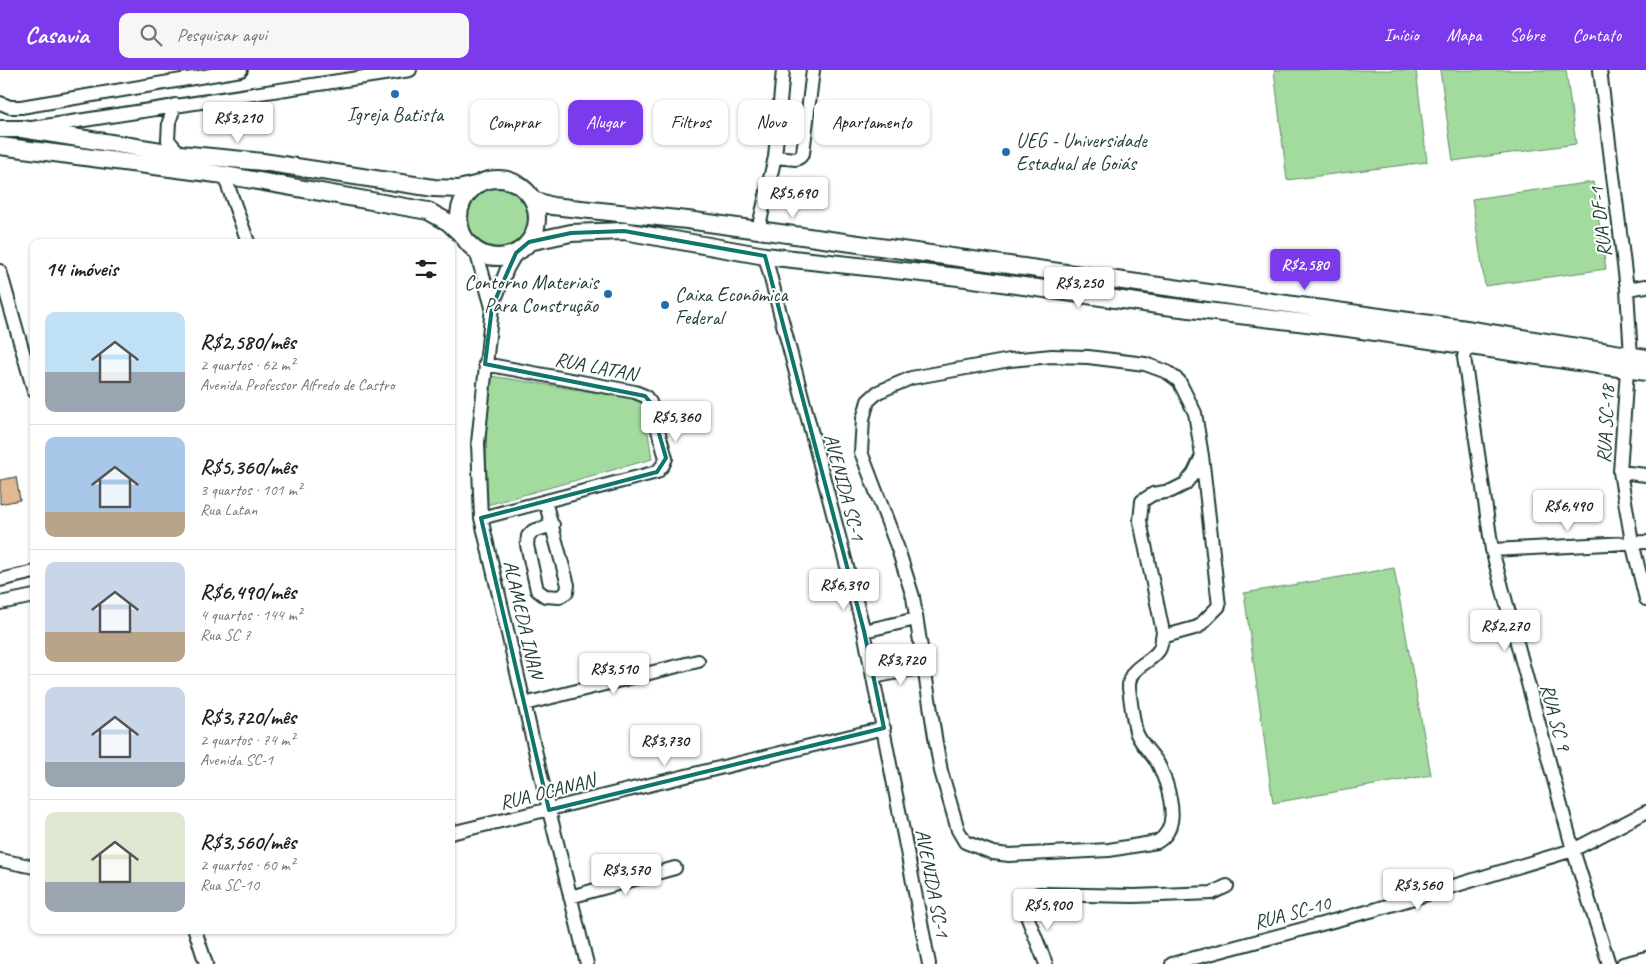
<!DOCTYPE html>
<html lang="pt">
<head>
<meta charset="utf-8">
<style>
  body { margin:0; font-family:Caveat,sans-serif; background:#f6f6f6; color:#222; height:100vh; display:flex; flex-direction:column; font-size:19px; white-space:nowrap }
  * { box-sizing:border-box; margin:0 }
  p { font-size:16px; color:#767676 }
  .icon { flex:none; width:28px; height:28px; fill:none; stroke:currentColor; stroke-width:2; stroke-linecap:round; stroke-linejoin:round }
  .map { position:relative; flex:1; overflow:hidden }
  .sheet { position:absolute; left:30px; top:169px; width:425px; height:695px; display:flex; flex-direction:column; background:#fff; border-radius:10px; box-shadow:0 1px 4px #0004 }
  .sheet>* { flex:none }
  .hud { position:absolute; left:470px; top:30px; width:475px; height:45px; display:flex; gap:10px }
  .price { position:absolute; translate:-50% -42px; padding:0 11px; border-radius:5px; background:#fff; color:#222; font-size:16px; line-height:32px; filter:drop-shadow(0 1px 2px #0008) }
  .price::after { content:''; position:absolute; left:50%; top:30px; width:15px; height:11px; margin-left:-8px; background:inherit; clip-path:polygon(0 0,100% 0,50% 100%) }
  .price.current { background:#7c3aed; color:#fff }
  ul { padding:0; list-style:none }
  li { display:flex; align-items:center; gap:15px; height:125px; padding:0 15px }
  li+li { border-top:1px solid #e0e0e0 }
  li span { display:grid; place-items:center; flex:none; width:140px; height:100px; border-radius:10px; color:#555 }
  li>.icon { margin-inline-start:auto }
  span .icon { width:60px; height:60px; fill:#fffc; stroke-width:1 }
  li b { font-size:21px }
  h2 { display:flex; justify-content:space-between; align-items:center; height:60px; padding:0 15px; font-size:21px }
  .pill { padding:0 18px; border-radius:10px; background:#fff; box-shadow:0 1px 4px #0004; font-size:18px; line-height:45px }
  .pill.current { background:#7c3aed; color:#fff }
  header { display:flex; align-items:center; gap:30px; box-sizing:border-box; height:70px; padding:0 25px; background:#7c3aed; color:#fff }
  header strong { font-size:24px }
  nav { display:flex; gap:28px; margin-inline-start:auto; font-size:18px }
  .search { width:350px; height:45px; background:#f6f6f6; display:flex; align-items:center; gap:12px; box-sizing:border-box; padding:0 18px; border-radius:10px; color:#767676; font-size:19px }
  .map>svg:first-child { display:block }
  .green { fill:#a3da9e; stroke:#618c69 }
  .building { fill:#e0b891; stroke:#1f3d34 }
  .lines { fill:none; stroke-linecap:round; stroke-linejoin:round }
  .minor-casing { stroke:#1f3d34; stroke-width:16 }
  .major-casing { stroke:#1f3d34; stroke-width:20 }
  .minor { stroke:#fff; stroke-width:12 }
  .major { stroke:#fff; stroke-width:16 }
  .marked { fill:none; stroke:#0f766e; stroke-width:4; stroke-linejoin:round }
  .poi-dot { fill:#1f6fb2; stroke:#fff; stroke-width:2 }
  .labels { text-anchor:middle; stroke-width:4; stroke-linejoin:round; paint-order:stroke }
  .poi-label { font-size:20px; fill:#1f3d34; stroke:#fff; text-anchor:start }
  .street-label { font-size:20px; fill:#1f3d34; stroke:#fff }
</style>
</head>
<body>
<header>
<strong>Casavia</strong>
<div class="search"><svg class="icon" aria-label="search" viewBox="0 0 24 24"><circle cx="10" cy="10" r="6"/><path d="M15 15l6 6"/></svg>Pesquisar aqui</div>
<nav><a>Início</a><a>Mapa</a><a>Sobre</a><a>Contato</a></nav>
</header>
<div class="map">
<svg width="1646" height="894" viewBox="0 0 1646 894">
  <rect width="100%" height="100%" fill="#fff"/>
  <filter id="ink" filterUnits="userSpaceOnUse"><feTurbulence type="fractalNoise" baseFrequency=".02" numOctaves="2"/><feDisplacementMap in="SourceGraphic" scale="10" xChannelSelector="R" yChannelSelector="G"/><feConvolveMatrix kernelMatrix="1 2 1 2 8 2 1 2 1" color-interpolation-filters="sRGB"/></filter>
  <g filter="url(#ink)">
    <path class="green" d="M1274,0H1416L1427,92L1287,110Z
      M1440,0H1566L1576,74L1453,91Z
      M1593,112L1606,199L1485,216L1472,129Z
      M468 147a30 30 0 1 1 60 0a30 30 0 1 1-60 0Z
      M491,306L643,330L652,389L487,435L486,352Z
      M1394,498L1431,705L1273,733L1244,523Z"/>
    <path class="building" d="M16,407L20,430L0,434V410Z"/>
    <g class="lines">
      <g class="minor-casing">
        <path id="minor" d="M783,0L775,87L796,89L800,87L803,83L813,0
          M1600,0L1627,219L1631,287L1627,300L1620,402L1632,472L1646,529
          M0,33L10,37H21L241,0
          M175,35L169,52L168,70L180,84
          M32,58L410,0
          M224,105L248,172
          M758,160L775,87
          M476,181L492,237
          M516,183L507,199L492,237L478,373L481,448L549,740L587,894
          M765,186L864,561L929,894
          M0,201L34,321
          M1627,219L1646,216
          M1467,269V276L1464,287L1492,480L1573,780L1609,894
          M1052,286L1088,287L1145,294L1167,302L1179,311L1195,343L1202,386L1194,403L1185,414L1171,421L1153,424L1142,431L1140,451L1163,562C1162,567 1162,576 1159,580C1149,595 1128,596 1129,618C1130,626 1134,657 1137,664C1142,675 1150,682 1157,692C1161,698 1163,706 1166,713C1172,733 1178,760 1157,772L1109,780L1009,785L993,783L965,772L958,760L941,701L936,673L913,527L898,479L861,382L863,349L868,331L878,322L911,308L1010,290Z
          M1620,402L1646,405
          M545,431L568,515L567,522L559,527L545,526L537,520L527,475L528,466L533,461L553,455
          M481,448L657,402L663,395L666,388L650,332L645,326L635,322L485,294
          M1492,480L1646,472
          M0,510L34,502
          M0,533L34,526
          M864,561L916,549
          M1162,567L1198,557L1219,536L1202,386
          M873,607L924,597
          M524,634L698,591
          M451,763L884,658
          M0,790L34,797
          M570,827L675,798
          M195,860L206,894
          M1046,894L1025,841L1024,831L1028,827L1039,824L1134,826L1212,823L1227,816
          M1172,894L1374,840L1573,780L1646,742
          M1623,894L1646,888"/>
      </g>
      <g class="major-casing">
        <path id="major" d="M0,59H22L180,84L263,92L434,118L459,119L479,114
          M0,76L224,105L428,141L448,152L463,166
          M459 148a39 39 0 1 1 78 0a39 39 0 1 1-78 0Z
          M533,130L552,136L687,150L1466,259L1646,288
          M529,172L571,163L624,161L765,186L959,207L1165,236L1348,258L1646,302"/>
      </g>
      <use href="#minor" class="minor"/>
      <use href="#major" class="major"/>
    </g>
  </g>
  <path class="marked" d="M624,161L765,186L864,561L884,658L549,740L481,448L657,402L666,388L650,332L645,326L485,294L492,237L516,183L529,172L571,163Z"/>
  <g class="poi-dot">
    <circle cx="395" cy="24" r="5"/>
    <circle cx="1006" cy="82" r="5"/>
    <circle cx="608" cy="224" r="5"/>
    <circle cx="665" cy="235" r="5"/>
  </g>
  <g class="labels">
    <g class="poi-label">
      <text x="395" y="51" text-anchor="middle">Igreja Batista</text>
      <text x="1016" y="77">UEG - Universidade<tspan x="1016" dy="23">Estadual de Goiás</tspan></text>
      <text x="598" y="219" text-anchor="end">Contorno Materiais<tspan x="598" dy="23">Para Construção</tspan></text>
      <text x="675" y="231">Caixa Econômica<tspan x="675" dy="23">Federal</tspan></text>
    </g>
    <g class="street-label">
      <text transform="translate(1600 152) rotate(-97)" y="7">RUA DF-1</text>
      <text transform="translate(596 296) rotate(11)" y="7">RUA LATAN</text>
      <text transform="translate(1605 354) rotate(-87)" y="7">RUA SC-18</text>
      <text transform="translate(845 417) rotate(75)" y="7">AVENIDA SC-1</text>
      <text transform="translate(524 549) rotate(77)" y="7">ALAMEDA INAN</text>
      <text transform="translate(1556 647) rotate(75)" y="7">RUA SC 9</text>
      <text transform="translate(547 721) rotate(-14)" y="7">RUA OCANAN</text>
      <text transform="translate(933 813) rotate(79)" y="7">AVENIDA SC-1</text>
      <text transform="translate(1292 842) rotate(-15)" y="7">RUA SC-10</text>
    </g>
  </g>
</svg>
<b class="price" style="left:238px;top:74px">R$3,210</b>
<b class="price" style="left:793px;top:149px">R$5,690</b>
<b class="price current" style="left:1305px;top:221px">R$2,580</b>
<b class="price" style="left:1079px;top:239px">R$3,250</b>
<b class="price" style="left:676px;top:373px">R$5,360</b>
<b class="price" style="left:1568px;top:462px">R$6,490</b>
<b class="price" style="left:844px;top:541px">R$6,390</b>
<b class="price" style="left:1505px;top:582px">R$2,270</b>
<b class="price" style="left:901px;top:616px">R$3,720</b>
<b class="price" style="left:614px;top:625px">R$3,510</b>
<b class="price" style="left:665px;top:697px">R$3,730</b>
<b class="price" style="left:626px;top:826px">R$3,570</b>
<b class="price" style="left:1418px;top:841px">R$3,560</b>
<b class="price" style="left:1048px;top:861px">R$5,900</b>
<div class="hud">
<a class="pill">Comprar</a>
<a class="pill current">Alugar</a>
<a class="pill">Filtros</a>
<a class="pill">Novo</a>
<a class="pill">Apartamento</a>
</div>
<section class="sheet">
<h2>14 imóveis<svg class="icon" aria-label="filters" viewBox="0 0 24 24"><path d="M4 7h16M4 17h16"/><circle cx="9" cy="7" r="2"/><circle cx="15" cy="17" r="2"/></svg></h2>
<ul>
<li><span style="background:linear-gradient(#bfe0f5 60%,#9aa5b1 0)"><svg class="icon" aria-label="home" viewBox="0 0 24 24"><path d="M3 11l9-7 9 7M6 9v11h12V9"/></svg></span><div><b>R$2,580/mês</b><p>2 quartos · 62 m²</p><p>Avenida Professor Alfredo de Castro</p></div></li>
<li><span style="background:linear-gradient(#a9c7e8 75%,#b9a48a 0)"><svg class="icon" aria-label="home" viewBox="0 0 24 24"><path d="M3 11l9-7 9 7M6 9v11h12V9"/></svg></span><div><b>R$5,360/mês</b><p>3 quartos · 101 m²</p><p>Rua Latan</p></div></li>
<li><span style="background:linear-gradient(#c9d6e8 70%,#b9a48a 0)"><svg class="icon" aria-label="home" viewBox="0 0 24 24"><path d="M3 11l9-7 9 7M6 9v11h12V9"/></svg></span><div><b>R$6,490/mês</b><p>4 quartos · 144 m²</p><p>Rua SC 7</p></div></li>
<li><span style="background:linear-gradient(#c9d6e8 75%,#9aa5b1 0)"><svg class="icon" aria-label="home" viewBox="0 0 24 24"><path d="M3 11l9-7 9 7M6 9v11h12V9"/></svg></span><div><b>R$3,720/mês</b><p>2 quartos · 74 m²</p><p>Avenida SC-1</p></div></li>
<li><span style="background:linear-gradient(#dfe7d0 70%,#9aa5b1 0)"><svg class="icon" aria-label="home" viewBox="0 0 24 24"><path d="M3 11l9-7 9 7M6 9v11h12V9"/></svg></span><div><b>R$3,560/mês</b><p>2 quartos · 60 m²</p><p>Rua SC-10</p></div></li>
</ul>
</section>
</div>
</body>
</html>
